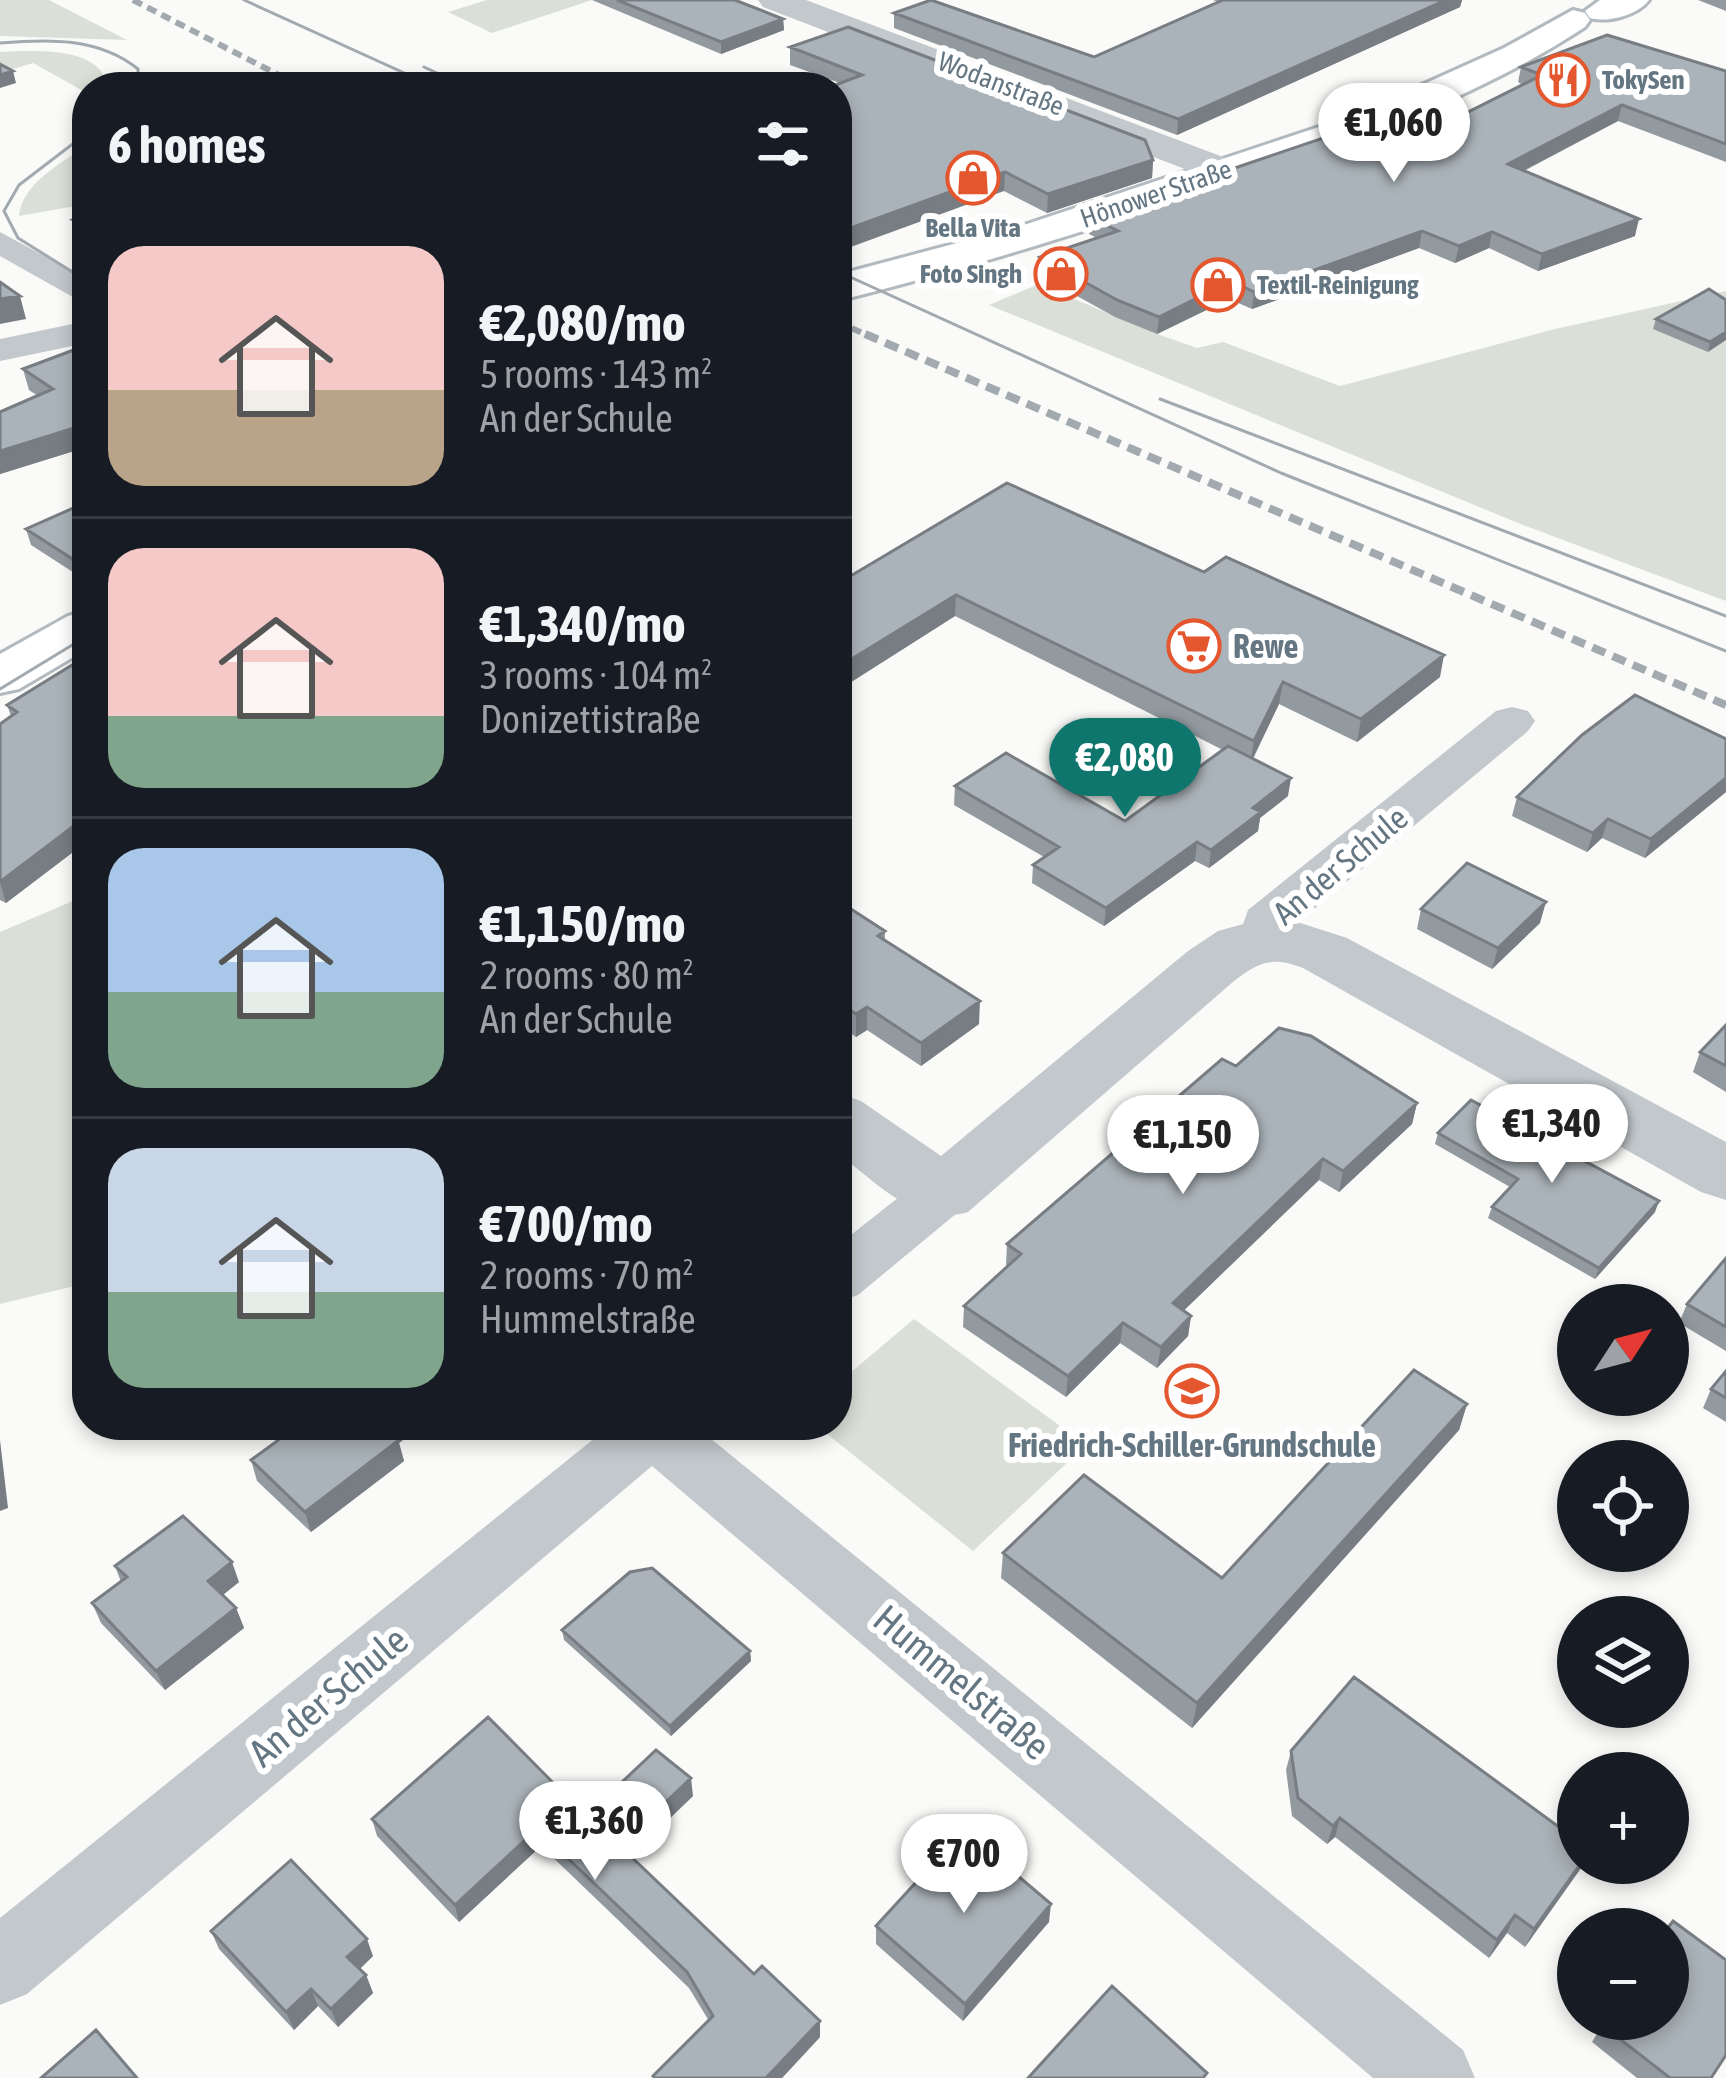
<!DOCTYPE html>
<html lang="en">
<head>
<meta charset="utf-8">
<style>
  body { margin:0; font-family:"Asap Condensed",sans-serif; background:#242831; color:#f1f3f6; height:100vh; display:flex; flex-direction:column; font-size:45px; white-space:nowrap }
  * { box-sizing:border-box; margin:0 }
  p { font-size:39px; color:#9ea1a6 }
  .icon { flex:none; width:66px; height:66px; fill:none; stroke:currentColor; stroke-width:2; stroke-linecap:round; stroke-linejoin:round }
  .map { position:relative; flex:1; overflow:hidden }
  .drawer { position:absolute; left:72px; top:72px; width:780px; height:1368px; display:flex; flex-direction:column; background:#171b24; border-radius:48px; box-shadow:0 6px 18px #0003 }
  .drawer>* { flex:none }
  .needle { width:78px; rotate:54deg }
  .controls { position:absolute; left:1557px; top:1284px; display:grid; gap:24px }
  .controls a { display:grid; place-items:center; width:132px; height:132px; border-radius:50%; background:#171b24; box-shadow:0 6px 18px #0003; font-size:60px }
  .price { position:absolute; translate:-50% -102px; padding:0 27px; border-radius:42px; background:#fff; color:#222; font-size:39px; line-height:78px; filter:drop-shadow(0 3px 6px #0008) }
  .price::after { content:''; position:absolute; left:50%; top:72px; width:36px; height:27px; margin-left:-18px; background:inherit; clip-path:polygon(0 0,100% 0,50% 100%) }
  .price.current { background:#0f766e; color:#fff }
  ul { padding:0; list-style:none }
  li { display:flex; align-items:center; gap:36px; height:300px; padding:0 36px }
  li+li { border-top:3px solid #363941 }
  li span { display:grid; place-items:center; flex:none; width:336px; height:240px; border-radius:36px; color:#555 }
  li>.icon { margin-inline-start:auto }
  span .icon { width:144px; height:144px; fill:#fffc; stroke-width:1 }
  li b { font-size:51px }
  h2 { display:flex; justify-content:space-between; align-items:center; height:144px; padding:0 36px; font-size:51px }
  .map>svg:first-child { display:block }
  .green { fill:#dadfd7 }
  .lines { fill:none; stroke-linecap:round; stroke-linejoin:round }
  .secondary-casing { stroke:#b3babf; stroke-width:6 }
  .minor { fill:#c3c8cc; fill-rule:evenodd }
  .tertiary { fill:#c3c8cc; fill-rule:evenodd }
  .secondary { fill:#fff; fill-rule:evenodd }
  .tram { stroke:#a2aab0; stroke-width:3 }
  .rail-far1 { stroke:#a2aab0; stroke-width:6; stroke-dasharray:10 6; stroke-linecap:butt }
  .rail { stroke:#a2aab0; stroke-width:8; stroke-dasharray:14 8; stroke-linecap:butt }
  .wall { fill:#929a9f }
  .shaded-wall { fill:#777d82 }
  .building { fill:#aab3b9; stroke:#777d82; stroke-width:3 }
  .labels { text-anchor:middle; stroke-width:12; stroke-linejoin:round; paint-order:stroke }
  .far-poi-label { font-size:27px; font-weight:bold; fill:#657683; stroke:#fff; text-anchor:start }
  .far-street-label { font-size:27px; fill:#657683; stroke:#fff }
  .poi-label { font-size:33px; font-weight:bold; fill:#657683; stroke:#fff; text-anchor:start }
  .street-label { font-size:33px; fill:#657683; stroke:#fff }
  .near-street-label { font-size:39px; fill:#657683; stroke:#fff }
</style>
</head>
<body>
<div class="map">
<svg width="1726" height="2078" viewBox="0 0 1726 2078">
  <rect width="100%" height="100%" fill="#fafaf8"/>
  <path class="green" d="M0,0H49L127,40L0,36Z
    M487,0H592L492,33L448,12Z
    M0,52C31,51 98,45 107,84L87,87V93L33,63L0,73Z
    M87,145V204L19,216C22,183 62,163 87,145Z
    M1039,284L1157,334L1197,348L1223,342L1340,386L1551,330L1726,291V601L1523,525L989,305Z
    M87,895V1283L0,1304V932Z
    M914,1319L1086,1445L973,1551L816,1425H837V1384Z"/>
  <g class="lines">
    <g class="secondary-casing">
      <path id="secondary" d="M1600,0H1649C1638,15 1608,23 1590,18L1585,11Z
        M1573,10L1585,13L1590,20L1585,27C1477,98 1355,140 1233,182C1102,226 971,268 837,301V275L1021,226L1355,115L1504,48Z
        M87,611V649L19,689L0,693V654L68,616Z"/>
    </g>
    <path class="minor" d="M0,232L87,279V305L0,256Z
      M87,321V343L0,361V339Z
      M1512,707L1528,711L1535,721L1528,731L1291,928L1283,948L1265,953L1247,948L1239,936L1248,910L1496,711Z
      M943,1171L963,1178L972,1193L963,1208L858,1295L837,1302V1246L923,1178Z
      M611,1425H694L1463,2050L1475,2078H1373L652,1466L27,1994L0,2005V1918Z"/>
    <path class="tertiary" d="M758,0H806L1239,163L1245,171L1239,179H1211L763,7Z
      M1265,918L1291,920L1347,938L1726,1142V1200L1701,1192L1303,968C1272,956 1259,962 1234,981L968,1212C916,1228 877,1182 837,1153V1093L861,1101L941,1156L1188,951L1218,931Z"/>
    <use href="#secondary" class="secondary"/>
    <path class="tram" d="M244,0L435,87
      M0,43C48,39 98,37 138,69V87
      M424,67L467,87
      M87,133L19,185L4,211L18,238L87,281
      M837,271L1281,473L1726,651
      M1160,399L1726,616
      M0,689L87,636"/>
    <path class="rail-far1" d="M133,0L302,87
      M837,322L872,337"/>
    <path class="rail" d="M865,334L1726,705"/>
  </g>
  <path class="wall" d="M592,0H735L783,19L784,30L721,54Z
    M1213,0H1462L1460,7L1177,135L894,28V13L1094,57L1218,2Z
    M1698,0H1726V11Z
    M790,47L1153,160L1152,178L1047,213L1004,191L840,83L790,65Z
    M1521,67L1726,71V162L1618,121L1524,171L1635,236L1538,271L1489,248L1455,263L1419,248L1252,309L1229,299L1157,334L1115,317L1039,275L1040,257L1097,238L1089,234L1090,217L1428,132L1523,85L1518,82Z
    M87,217V243L77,237L73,220Z
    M1726,300L1708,352L1653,329L1656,319Z
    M87,345V447L0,474V412L38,396L29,390L23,369Z
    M87,502V572L79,576L31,545L26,529Z
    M1204,572L1440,677L1357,742L1279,704L1253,759L1288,796L1260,818L1258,831L1209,868L1195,861L1104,926L1032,883L1033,865L1044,857L954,805L955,786L1125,821L1223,750L955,616L837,691V584Z
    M87,661V844L85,843L6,903L0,900V724L11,716L7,705Z
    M1726,739V792L1645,858L1602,838L1587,852L1512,816L1517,797Z
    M837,900L885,931V941L979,1024L921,1066L867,1030L856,1037L837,1024Z
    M1421,909L1540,923L1492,969L1417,929Z
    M1726,1025V1092L1693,1072L1700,1052Z
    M1236,1066L1417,1103L1412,1124L1339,1192L1319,1180L1184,1310L1191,1316L1188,1336L1157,1368L1120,1343L1066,1397L963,1327L964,1306L1008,1266L1006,1265L1007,1244Z
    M1438,1133L1655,1212L1595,1279L1488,1218L1492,1207L1510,1187L1435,1144Z
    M1726,1258V1351L1679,1323L1687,1304Z
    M1726,1371V1422L1703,1408L1711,1389Z
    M1467,1404L1459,1430L1192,1728L1001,1578L1003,1553L1222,1578Z
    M299,1425H421L422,1426L399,1443L404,1461L311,1532L257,1481L251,1460Z
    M115,1566L239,1582L223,1595L236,1608L244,1628L165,1690L101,1623L92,1603L121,1582Z
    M562,1630L750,1651L751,1661L671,1736L564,1640Z
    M1291,1751L1581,1868L1525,1947L1507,1933L1489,1958L1335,1837L1327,1844L1292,1816L1286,1770Z
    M693,1796L631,1856L754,1974L820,2021V2037L782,2078H653L709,2021L689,1988L541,1846L459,1922L377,1836L372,1819L586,1816Z
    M1049,1922L963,2021L876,1944V1926Z
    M211,1931L373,1956L360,1969L366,1975L373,1993L338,2027L318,2006L294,2030L219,1949Z
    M1606,2019L1711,2078H1637L1592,2042Z"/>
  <path class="shaded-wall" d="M1446,0H1462L1460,7L1177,135L1178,119Z
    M783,19L784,30L721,54V42Z
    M13,71L16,83L0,88V75Z
    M1622,105L1618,121L1505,180L1508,164Z
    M1153,160L1152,178L1047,213L1048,194Z
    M1005,172L1004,191L837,252V233Z
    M1639,219L1635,236L1538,271L1542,254Z
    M1422,231L1419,248L1252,309L1254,292Z
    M1492,232L1489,248L1455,263L1459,246Z
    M1231,281L1229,299L1157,334L1159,317Z
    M20,296L26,319L0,324V299Z
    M1726,332V340L1708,352L1710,342Z
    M87,424V447L0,474V451Z
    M87,554V572L79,576L74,560Z
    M956,595L955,616L837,691V668Z
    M1444,655L1440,677L1357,742L1361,719Z
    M1283,682L1279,704L1250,764L1254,741Z
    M1291,778L1288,796L1260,818L1258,831L1209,868L1211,850L1253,808Z
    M1726,778V792L1645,858L1651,839Z
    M1608,819L1602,838L1587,852L1593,833Z
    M79,822L85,843L6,903L0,882Z
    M1197,842L1195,861L1104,926L1106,908Z
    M1546,902L1540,923L1492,969L1498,948Z
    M980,1001L979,1024L921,1066V1043Z
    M867,1007V1030L856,1037V1014Z
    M1417,1103L1412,1124L1339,1192L1343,1171Z
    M1323,1159L1319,1180L1170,1324L1173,1303Z
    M1659,1201L1655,1212L1595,1279L1599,1268Z
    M1191,1316L1188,1336L1157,1368L1161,1347Z
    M1123,1323L1120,1343L1066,1397L1068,1376Z
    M1467,1404L1459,1430L1192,1728L1197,1703Z
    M391,1425H421L399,1443L404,1461L311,1532L305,1512Z
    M0,1440L8,1508L0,1511Z
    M232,1562L239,1582L215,1601L208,1581Z
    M236,1608L244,1628L165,1690L156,1671Z
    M750,1651L751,1661L671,1736L670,1726Z
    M691,1778L693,1796L623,1863L620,1846Z
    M1340,1818L1335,1837L1327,1844L1333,1826Z
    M537,1829L541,1846L459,1922L455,1905Z
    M1581,1863H1584L1581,1868L1525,1947L1534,1929Z
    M1051,1904L1049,1922L963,2021L965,2004Z
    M1515,1915L1507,1933L1489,1958L1497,1940Z
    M367,1939L373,1956L354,1974L347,1957Z
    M366,1975L373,1993L338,2027L331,2009Z
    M311,1989L318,2006L294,2030L286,2012Z
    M820,2021V2037L782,2078H766Z"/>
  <path class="building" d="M617,0H735L783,19L721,42Z
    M931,0L1094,57L1223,0H1446L1178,119L894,13Z
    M848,27L1145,140L1153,160L1048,194L1005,172L837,233V87H830L862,75L790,47Z
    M1607,35L1726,71V144L1622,105L1508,164L1639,219L1542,254L1492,232L1459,246L1422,231L1254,292L1231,281L1159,317L1117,300L1040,257L1118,231L1090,217L1388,116L1428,132L1542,75L1521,67Z
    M0,64L13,71L0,75Z
    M87,217V228L73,220Z
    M0,282L20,296L0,299Z
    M1709,289L1726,300V332L1710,342L1656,319Z
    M87,345V424L0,451V412L53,389L23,369Z
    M1007,483L1204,572L1226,557L1444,655L1361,719L1283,682L1254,741L956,595L837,668V584Z
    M87,502V554L74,560L26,529Z
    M87,661V829L79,822L0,882V724L17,712L7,705L77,662Z
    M1635,695L1726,739V778L1651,839L1608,819L1593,833L1517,797L1582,735Z
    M1228,746L1291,778L1253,808L1261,812L1211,850L1197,842L1106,908L1033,865L1059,847L955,786L1006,753L1125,821Z
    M1467,863L1546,902L1498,948L1421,909Z
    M837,900L885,931L878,936L980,1001L921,1043L867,1007L856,1014L837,1002Z
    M1726,1025V1066L1700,1052Z
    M1279,1028L1311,1036L1417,1103L1343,1171L1323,1159L1173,1303L1191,1316L1161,1347L1123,1323L1068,1376L964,1306L1021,1254L1007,1244L1222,1059L1236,1066Z
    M1471,1100L1659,1201L1599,1268L1492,1207L1518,1179L1438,1133Z
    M1726,1258V1327L1687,1304Z
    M1414,1370L1467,1404L1197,1703L1003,1553L1084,1475L1222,1578Z
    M1726,1371V1398L1711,1389Z
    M299,1425H391L385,1429L399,1440L305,1512L251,1460Z
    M183,1516L232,1562L208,1581L236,1608L156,1671L92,1603L127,1577L115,1566Z
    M652,1568L750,1651L670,1726L562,1630L630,1572Z
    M1354,1677L1578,1841V1863H1581L1534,1929L1515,1915L1497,1940L1340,1818L1333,1826L1298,1798L1291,1751Z
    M488,1717L586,1816L656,1750L691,1778L620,1846L754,1974L762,1966L820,2021L766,2078H655L653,2076L713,2016L687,1972L537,1829L455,1905L372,1819Z
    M964,1830L1051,1904L965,2004L876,1926Z
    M291,1860L367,1939L347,1957L366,1975L331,2009L311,1989L286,2012L211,1931Z
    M1673,1921L1726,1960V2055L1711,2078H1670L1602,2025L1606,2019H1668L1667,1929Z
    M1112,1986L1207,2073L1203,2078H1028Z
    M96,2030L137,2078H41Z"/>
  <defs>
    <g id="restaurant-ring" transform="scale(2.7)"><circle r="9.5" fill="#fff" stroke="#e4572e" stroke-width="1.5"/><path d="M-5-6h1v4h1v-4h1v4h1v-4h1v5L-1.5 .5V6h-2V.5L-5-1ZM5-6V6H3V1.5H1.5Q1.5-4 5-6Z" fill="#e4572e"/></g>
    <g id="shop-ring" transform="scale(2.7)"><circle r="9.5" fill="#fff" stroke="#e4572e" stroke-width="1.5"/><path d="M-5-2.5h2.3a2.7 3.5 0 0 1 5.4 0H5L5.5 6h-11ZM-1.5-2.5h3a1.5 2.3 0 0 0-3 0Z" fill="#e4572e"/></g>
    <g id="supermarket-ring" transform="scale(2.7)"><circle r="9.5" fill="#fff" stroke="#e4572e" stroke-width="1.5"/><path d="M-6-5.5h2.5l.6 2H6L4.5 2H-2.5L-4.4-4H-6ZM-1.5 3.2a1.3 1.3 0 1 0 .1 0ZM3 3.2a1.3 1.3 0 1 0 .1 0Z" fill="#e4572e"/></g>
    <g id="school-ring" transform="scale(2.7)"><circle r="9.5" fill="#fff" stroke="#e4572e" stroke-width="1.5"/><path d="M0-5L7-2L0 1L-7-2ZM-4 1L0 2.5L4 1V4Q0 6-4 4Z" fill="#e4572e"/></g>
  </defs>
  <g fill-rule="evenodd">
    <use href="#restaurant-ring" x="1563" y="80"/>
    <use href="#shop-ring" x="973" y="178"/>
    <use href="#shop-ring" x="1061" y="274"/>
    <use href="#shop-ring" x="1218" y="285"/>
    <use href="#supermarket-ring" x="1194" y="646"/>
    <use href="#school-ring" x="1192" y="1391"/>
  </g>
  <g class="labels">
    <g class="far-poi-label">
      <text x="1602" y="89">TokySen</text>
      <text x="973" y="237" text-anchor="middle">Bella Vita</text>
      <text x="1022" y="283" text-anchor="end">Foto Singh</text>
      <text x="1257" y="294">Textil-Reinigung</text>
    </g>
    <g class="far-street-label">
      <text transform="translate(1001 84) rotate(21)" y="9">Wodanstraße</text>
      <text transform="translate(1156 194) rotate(-19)" y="9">Hönower Straße</text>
    </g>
    <g class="poi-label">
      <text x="1233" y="658">Rewe</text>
      <text x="1192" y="1457" text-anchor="middle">Friedrich-Schiller-Grundschule</text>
    </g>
    <g class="street-label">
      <text transform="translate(1340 865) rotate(-40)" y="12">An der Schule</text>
    </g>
    <g class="near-street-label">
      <text transform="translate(962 1682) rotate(40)" y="14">Hummelstraße</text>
      <text transform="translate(328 1696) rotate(-40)" y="14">An der Schule</text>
    </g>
  </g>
</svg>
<div class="controls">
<a><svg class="needle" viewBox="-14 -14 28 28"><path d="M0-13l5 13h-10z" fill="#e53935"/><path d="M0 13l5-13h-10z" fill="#9ea1a6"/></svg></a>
<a><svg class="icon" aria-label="locate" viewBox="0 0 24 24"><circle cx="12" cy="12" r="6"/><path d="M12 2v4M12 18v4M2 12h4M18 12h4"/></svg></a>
<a><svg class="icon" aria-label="layers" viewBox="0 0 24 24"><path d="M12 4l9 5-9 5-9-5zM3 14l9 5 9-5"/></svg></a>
<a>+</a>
<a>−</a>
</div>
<b class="price" style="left:1394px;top:185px">€1,060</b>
<b class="price current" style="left:1125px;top:820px">€2,080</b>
<b class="price" style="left:1552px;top:1186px">€1,340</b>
<b class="price" style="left:1183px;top:1197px">€1,150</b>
<b class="price" style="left:595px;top:1883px">€1,360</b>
<b class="price" style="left:964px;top:1916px">€700</b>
<section class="drawer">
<h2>6 homes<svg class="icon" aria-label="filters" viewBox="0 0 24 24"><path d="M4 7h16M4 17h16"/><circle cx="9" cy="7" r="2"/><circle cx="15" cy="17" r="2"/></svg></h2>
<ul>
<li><span style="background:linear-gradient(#f6c9c9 60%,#b9a48a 0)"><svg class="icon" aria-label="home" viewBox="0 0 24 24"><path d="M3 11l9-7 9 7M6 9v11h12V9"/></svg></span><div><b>€2,080/mo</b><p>5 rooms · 143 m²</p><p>An der Schule</p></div></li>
<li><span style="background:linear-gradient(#f6c9c9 70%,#7fa58c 0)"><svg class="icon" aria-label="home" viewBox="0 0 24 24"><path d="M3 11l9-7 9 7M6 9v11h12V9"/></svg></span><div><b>€1,340/mo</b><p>3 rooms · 104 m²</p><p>Donizettistraße</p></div></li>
<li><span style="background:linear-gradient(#a9c7e8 60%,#7fa58c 0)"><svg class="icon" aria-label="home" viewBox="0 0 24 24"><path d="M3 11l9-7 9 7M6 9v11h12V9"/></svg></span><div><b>€1,150/mo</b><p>2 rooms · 80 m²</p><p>An der Schule</p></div></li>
<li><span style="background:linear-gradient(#c9d6e8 60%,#7fa58c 0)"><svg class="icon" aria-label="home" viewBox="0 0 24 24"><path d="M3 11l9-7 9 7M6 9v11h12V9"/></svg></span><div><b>€700/mo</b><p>2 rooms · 70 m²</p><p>Hummelstraße</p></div></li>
</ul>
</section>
</div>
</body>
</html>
